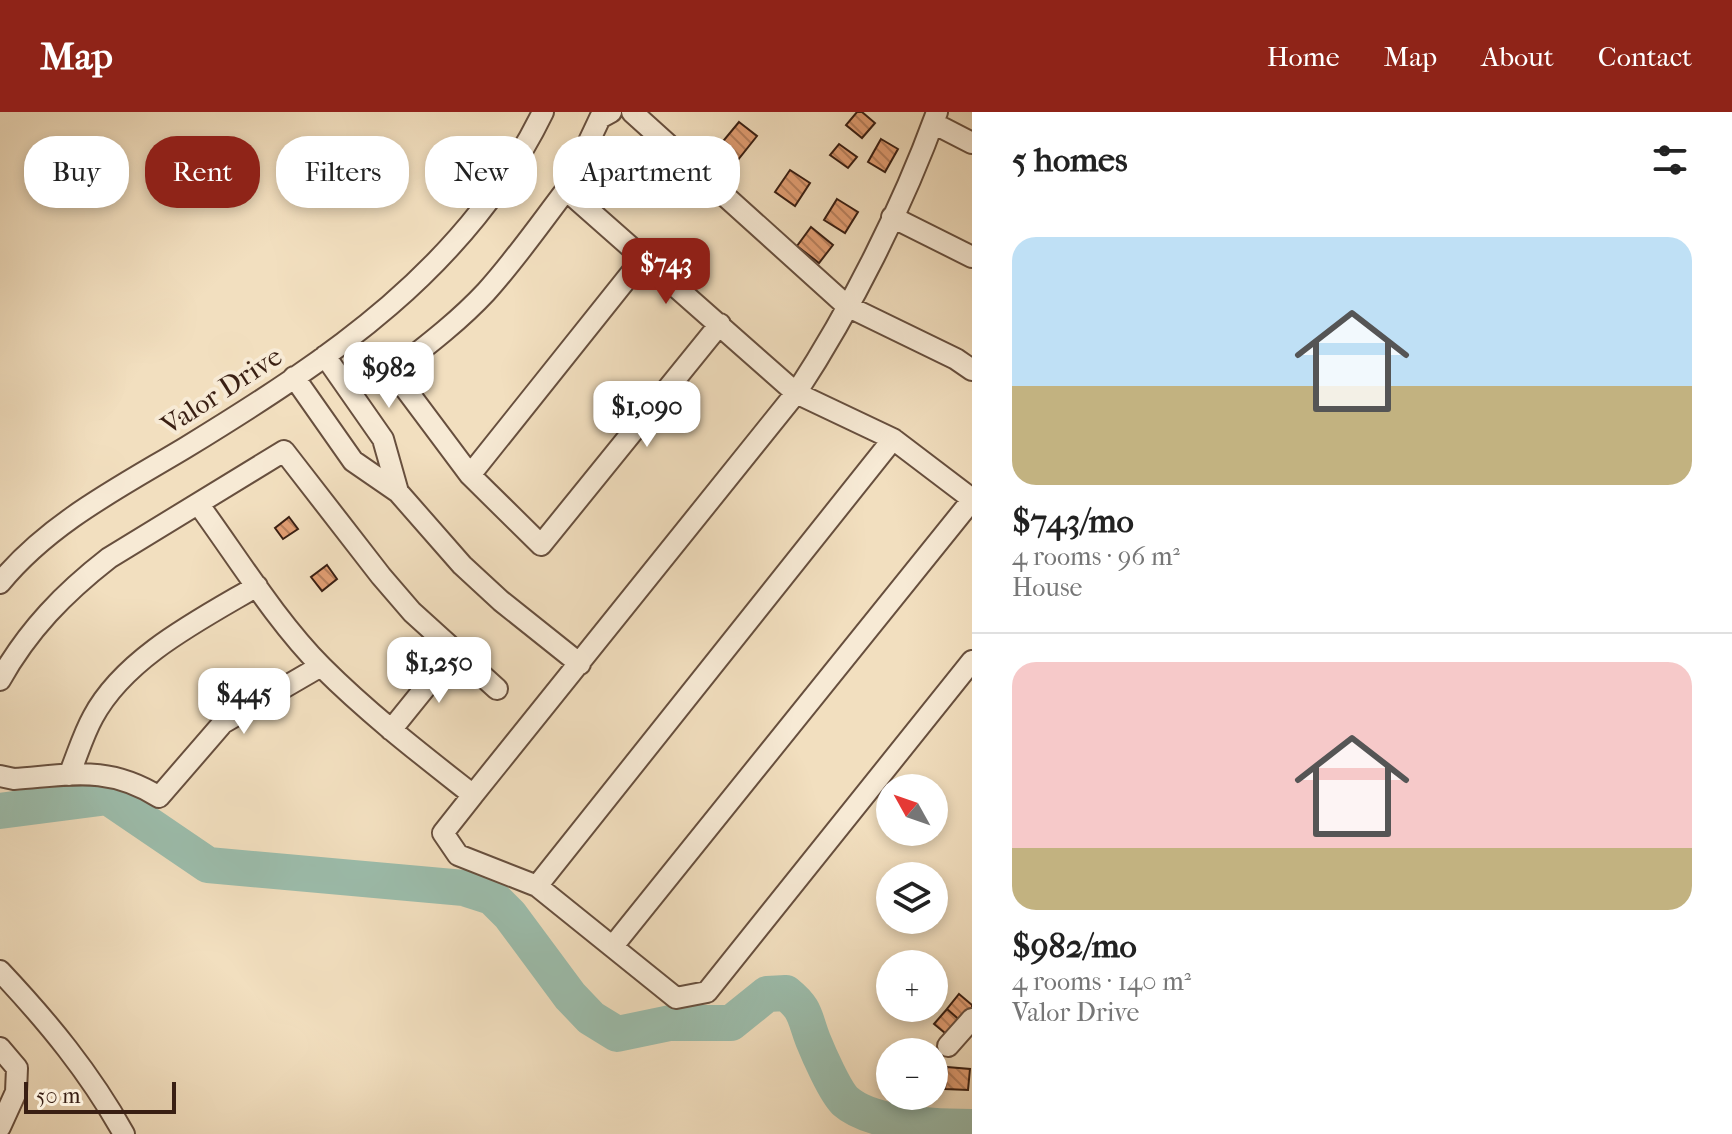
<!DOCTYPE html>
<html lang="en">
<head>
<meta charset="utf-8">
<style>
  body { margin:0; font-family:"IM FELL French Canon",serif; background:#f2f2f2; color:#222; height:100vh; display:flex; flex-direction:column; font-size:30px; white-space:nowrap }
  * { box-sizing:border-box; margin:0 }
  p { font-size:26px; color:#767676 }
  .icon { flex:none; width:44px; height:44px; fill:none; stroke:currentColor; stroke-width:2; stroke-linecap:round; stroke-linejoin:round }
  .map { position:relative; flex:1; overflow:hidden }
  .side { display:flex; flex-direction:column; background:#fff; width:760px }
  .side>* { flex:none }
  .guide { position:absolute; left:24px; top:24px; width:760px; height:72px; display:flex; gap:16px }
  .needle { width:52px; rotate:310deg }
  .controls { position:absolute; left:876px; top:662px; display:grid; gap:16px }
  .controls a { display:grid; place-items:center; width:72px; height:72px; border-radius:50%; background:#fff; box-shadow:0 4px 12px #0003; font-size:40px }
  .scale { position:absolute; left:24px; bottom:20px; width:152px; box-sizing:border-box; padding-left:8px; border:4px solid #391f13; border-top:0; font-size:22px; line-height:28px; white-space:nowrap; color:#391f13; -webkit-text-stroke:6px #f7ead5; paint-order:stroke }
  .price { position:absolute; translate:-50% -68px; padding:0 18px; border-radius:16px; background:#fff; color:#222; font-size:26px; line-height:52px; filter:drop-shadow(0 2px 4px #0008) }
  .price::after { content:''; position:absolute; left:50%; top:48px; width:24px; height:18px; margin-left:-12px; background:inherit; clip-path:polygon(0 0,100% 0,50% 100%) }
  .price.on { background:#8f2418; color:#fff }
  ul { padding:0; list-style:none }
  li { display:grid; align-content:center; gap:16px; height:424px; padding:0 40px }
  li+li { border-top:2px solid #e0e0e0 }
  li span { display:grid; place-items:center; height:248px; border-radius:24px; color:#555 }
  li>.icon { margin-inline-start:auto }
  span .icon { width:144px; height:144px; fill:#fffc; stroke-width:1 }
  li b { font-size:34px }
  h2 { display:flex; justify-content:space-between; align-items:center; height:96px; padding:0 40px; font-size:34px }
  .chip { padding:0 28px; border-radius:32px; background:#fff; box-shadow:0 4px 12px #0003; font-size:28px; line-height:72px }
  .chip.on { background:#8f2418; color:#fff }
  header { display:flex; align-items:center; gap:48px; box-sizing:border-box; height:112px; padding:0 40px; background:#8f2418; color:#fff }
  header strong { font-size:38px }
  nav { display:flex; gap:44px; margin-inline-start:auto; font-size:28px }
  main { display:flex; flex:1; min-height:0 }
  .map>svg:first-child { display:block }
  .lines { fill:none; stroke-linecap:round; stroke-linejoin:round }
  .river { stroke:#9cbdac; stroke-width:36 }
  .building { fill:url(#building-back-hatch); stroke:#391f13; stroke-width:2 }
  .minor-casing { stroke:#674f3e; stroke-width:24 }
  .minor { stroke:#f7ead5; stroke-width:20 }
  .labels { text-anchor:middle; stroke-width:8; stroke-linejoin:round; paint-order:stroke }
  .street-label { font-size:28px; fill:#391f13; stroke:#f7ead5 }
</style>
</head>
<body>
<header>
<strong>Map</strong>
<nav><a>Home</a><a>Map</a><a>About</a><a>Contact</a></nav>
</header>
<main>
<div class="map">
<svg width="972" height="1022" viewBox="0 0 972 1022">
  <defs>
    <pattern id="building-back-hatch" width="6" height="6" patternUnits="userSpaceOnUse" patternTransform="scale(2)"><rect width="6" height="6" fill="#e39f74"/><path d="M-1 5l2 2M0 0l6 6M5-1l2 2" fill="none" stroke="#b9815e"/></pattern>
  </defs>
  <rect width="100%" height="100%" fill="#f2dfbf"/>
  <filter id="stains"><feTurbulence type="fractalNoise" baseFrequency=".0025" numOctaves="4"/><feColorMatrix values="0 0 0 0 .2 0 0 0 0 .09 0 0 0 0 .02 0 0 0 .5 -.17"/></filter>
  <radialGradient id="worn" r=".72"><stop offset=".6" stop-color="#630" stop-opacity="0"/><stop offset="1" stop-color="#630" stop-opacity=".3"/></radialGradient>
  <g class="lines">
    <path class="river" d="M0,699L108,685L208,753L464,776L492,785L510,803L570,884L591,906L617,922L670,911H731L767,882L786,881C807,898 804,905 813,928C819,943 835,979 845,989C872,1013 937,1015 972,1015"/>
  </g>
  <path class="building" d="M857,0H862L875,11L862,26L846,13Z
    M739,10L757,24L737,49L719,34Z
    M881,27L898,37L885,60L868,50Z
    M839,32L857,45L848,56L830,43Z
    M790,58L810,71L795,94L775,80Z
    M837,87L858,100L845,121L824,108Z
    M811,115L833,133L819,151L797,134Z
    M289,405L298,417L283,427L275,416Z
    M327,453L337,467L322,479L311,465Z
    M959,882L972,893V901L963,911L947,897Z
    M947,897L963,911L951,926L934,912Z
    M947,955L970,957L968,978L945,977Z"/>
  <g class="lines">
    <g class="minor-casing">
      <path id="minor" d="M632,0L847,194L956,247L972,258
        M933,11L972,31
        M566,78L600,6L611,0
        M892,105L972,145
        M720,212L541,433L470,363L393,260C425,235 458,210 486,180C515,148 540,112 566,78L796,281L893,327L972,387
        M325,244L383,327L398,380
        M294,265L353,349L398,380L462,453L501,489L580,552
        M470,363L644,145
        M199,393C237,445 277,510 322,555C369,602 421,642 473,683L443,721L458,743L537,774L676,886L707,880L972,549
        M0,471C49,411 120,375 185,336C329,248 467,156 543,0
        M0,568C28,518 64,481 109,446L284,339L381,464L412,500L497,577
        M391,618L454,540
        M69,663C77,644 83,623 93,605C125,545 201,507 257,474
        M0,664L14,667C71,663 108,653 159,685L223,611L321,554
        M473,683L796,281C851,197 903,94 937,0
        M537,774L893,327
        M613,834L972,388
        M0,859C48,910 90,961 124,1022
        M948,934L972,907
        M0,936L17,956L16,980L0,1015"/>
    </g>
    <use href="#minor" class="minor"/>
  </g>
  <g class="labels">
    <g class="street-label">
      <text transform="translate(221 278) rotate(-33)" y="10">Valor Drive</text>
    </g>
  </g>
  <rect width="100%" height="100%" filter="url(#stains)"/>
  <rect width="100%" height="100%" fill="url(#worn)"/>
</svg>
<div class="controls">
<a><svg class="needle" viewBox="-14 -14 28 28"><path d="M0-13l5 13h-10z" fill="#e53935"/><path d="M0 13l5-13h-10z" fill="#767676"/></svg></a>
<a><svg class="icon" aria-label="layers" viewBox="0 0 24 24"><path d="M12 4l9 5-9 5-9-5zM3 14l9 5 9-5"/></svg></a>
<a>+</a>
<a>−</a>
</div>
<div class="scale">50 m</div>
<b class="price on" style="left:666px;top:194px">$743</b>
<b class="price" style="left:389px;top:298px">$982</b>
<b class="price" style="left:647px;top:337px">$1,090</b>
<b class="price" style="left:439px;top:593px">$1,250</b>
<b class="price" style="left:244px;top:624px">$445</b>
<div class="guide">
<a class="chip">Buy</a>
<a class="chip on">Rent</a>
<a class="chip">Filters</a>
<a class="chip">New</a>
<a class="chip">Apartment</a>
</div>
</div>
<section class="side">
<h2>5 homes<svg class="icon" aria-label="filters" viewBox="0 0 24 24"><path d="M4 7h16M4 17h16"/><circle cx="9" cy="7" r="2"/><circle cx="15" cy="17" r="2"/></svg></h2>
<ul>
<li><span style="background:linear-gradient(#bfe0f5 60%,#c2b280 0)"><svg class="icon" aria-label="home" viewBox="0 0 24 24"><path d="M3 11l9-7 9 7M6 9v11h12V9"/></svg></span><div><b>$743/mo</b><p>4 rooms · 96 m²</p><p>House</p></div></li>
<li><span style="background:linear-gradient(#f6c9c9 75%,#c2b280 0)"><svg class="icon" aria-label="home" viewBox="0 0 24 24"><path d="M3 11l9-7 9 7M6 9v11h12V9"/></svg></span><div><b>$982/mo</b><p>4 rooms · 140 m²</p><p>Valor Drive</p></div></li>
</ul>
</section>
</main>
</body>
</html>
